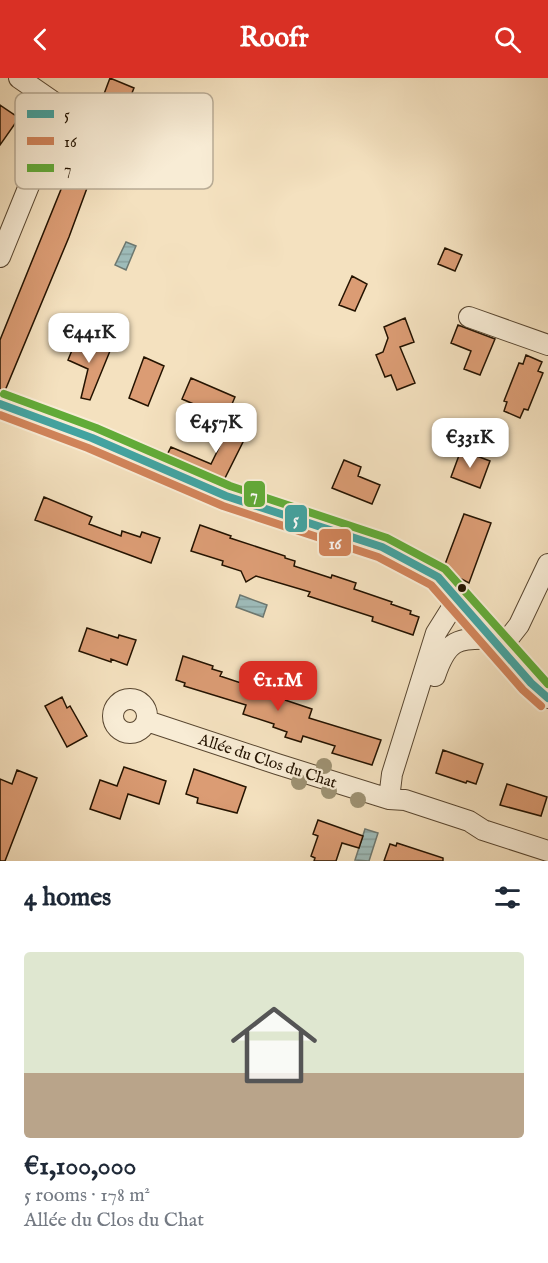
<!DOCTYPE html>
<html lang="en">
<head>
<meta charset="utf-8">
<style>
  body { margin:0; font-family:"IM FELL English",serif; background:#f2f2f3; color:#1f2937; height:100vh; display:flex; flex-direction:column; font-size:22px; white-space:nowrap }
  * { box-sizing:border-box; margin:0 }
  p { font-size:20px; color:#747a83 }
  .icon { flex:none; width:33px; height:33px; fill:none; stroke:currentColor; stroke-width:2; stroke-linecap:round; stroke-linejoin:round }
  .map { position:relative; height:783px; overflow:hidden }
  .drawer { display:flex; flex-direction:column; background:#fff; flex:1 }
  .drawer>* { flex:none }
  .price { position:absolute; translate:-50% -51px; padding:0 14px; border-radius:12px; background:#fff; color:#222; font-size:20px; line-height:39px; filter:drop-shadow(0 2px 3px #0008) }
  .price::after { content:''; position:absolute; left:50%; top:36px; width:18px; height:14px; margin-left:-9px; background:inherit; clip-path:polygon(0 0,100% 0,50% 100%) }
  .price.selected { background:#d93025; color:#fff }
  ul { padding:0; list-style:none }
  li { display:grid; align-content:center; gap:12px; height:318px; padding:0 24px }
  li+li { border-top:2px solid #e0e1e3 }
  li span { display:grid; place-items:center; height:186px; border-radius:6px; color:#555 }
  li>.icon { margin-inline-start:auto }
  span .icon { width:108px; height:108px; fill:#fffc; stroke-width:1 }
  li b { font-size:26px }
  h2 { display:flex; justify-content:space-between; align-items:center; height:72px; padding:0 24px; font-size:26px }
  header { display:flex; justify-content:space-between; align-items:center; height:78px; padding:0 24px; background:#d93025; color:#fff; font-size:27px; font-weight:800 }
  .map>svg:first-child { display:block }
  .water { fill:url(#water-rules); stroke:#6d7870; stroke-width:1.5 }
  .building { fill:#db9c74; stroke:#241300; stroke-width:1.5 }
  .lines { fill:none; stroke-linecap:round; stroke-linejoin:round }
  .minor-casing { stroke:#584630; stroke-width:22 }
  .minor { stroke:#f8ecd5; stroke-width:20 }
  .bus-1-casing { stroke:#f8ecd5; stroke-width:12 }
  .bus-2-casing { stroke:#f8ecd5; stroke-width:12 }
  .bus-3-casing { stroke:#f8ecd5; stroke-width:12 }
  .bus-1 { stroke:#43a3a0; stroke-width:8 }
  .bus-2 { stroke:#d1845a; stroke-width:8 }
  .bus-3 { stroke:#61ab38; stroke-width:8 }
  .tree { fill:#9e9273 }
  .bus-dot { fill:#241300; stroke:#f8ecd5; stroke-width:2 }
  .labels { text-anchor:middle; stroke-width:4.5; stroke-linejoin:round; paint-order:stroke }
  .street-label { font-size:16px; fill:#241300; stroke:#f8ecd5 }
  .key { fill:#f8ecd5; stroke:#b8ab95; stroke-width:1.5 }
  .key-label { font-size:16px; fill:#241300 }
  .line-badge { stroke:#f8ecd5; stroke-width:2 }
  .badge-label { font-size:16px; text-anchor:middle; font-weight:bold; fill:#fff }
</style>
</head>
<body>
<header><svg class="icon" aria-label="back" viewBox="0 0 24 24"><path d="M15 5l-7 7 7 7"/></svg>Roofr<svg class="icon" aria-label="search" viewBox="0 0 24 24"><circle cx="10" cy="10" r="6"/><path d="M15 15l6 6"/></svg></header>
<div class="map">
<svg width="548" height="783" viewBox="0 0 548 783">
  <defs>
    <pattern id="water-rules" width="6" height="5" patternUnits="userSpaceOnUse" patternTransform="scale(1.5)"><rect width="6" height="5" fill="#9ebcba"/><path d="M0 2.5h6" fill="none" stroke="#88a19e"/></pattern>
  </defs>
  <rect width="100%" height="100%" fill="#f4e1bf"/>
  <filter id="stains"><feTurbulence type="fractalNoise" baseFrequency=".00333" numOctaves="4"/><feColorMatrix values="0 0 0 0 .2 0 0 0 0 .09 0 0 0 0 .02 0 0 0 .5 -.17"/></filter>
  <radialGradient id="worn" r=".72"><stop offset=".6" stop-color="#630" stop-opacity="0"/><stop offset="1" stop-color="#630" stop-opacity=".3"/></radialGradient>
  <path class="water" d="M126,164L136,168L126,192L115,187Z
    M240,517L267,527L263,539L236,529Z
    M365,751L378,755L369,783L355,782Z"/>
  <path class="building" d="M110,0L134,10L111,67L104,64L69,159L4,315L0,314V262L81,62L88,64L107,17L104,16Z
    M0,27L19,40L0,67Z
    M445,170L462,177L455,193L438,186Z
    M352,198L367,206L355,233L339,227Z
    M405,240L414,264L400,269L415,305L397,312L391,297L385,299L376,277L383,274L388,260L384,249Z
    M458,247L495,261L480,297L464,291L471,273L451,265Z
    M77,260L110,273L90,322L81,320L88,291L68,282Z
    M526,277L542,284L538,293L543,295L528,332L524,331L520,340L504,333L507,324L504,323L519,285L523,286Z
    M144,279L164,288L148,328L129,320Z
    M191,300L235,319L226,340L182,321Z
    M232,343L249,352L223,404L166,379L171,369L211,386Z
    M461,372L490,383L480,410L451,399Z
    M344,382L361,389L358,398L380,407L372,426L332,410Z
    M44,419L92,439L89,446L121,458L122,453L140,459L142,454L160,460L151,485L35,442Z
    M464,436L491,445L469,505L450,495L444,489Z
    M200,447L231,458L230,460L285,478V480L295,483L294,488L331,500L332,497L356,505L354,511L392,524L391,526L411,533L410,536L419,539L413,557L372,543L373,539L308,518L310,514L256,498L246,504L241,493L222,487L223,483L191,473Z
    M87,550L118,560L119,557L136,562L127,587L111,581V584L79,573Z
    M183,578L213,588L212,591L222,594L220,598L277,617L276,619L312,631L309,640L381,662L372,687L332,675L335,668L303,658L301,664L285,659L287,654L273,649L274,646L243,636L246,627L184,608L185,605L176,602Z
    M62,619L67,630L70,628L87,658L67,669L45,628Z
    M443,672L483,686L476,706L467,703L466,705L436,695Z
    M124,689L166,703L159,726L128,716L120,741L90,731L100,702L117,708Z
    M194,691L246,709L237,735L197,725L198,720L186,716Z
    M17,692L37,700L5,783H0V701L12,706Z
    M507,706L547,719L541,738L500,727Z
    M318,742L363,758L359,770L342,765L336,783H314L315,780L311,778L318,758L313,756Z
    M397,765L443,780V783H384L390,766L396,768Z"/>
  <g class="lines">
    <g class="minor-casing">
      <path id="minor" d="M0,179L61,29L19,0
        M469,239L548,267
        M0,326L92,360L226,418L382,469L438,499L531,605L548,620
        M501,570L519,547L548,486
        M435,598C447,562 457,559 494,561
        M113 638a17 17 0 1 1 34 0a17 17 0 1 1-34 0Z
        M147,643L277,686L389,721L405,722L469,743L483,752L548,773
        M389,721L392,696L436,555L458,520"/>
    </g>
    <use href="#minor" class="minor"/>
    <g class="bus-1-casing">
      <path id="bus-1" d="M0,326L92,360L226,418L382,469L438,499L531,605L548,620"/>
    </g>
    <g class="bus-2-casing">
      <path id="bus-2" d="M0,337L88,370L223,428L378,479L431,507L523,612L541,628"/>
    </g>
    <g class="bus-3-casing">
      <path id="bus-3" d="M4,316L96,350L230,408L387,460L445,491L548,606"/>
    </g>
    <use href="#bus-1" class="bus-1"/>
    <use href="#bus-2" class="bus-2"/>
    <use href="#bus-3" class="bus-3"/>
  </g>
  <g class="tree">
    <circle cx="324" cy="688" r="8"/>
    <circle cx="299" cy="704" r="8"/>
    <circle cx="329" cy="713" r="8"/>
    <circle cx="358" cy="722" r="8"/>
  </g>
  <circle class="bus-dot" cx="462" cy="510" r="5"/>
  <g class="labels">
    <g class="street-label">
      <text transform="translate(268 682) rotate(18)" y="6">Allée du Clos du Chat</text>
    </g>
  </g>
  <rect x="15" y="15" width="198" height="96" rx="9" class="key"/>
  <rect x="27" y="32" width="27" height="8" fill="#43a3a0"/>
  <rect x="27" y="59" width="27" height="8" fill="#d1845a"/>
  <rect x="27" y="86" width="27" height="8" fill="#61ab38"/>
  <g class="key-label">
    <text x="64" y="42">5</text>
    <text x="64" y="69">16</text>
    <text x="64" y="96">7</text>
  </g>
  <g class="line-badge">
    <rect x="243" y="402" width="23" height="28" rx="6" fill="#61ab38"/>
    <rect x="284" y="426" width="24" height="29" rx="6" fill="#43a3a0"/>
    <rect x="318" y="450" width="34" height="29" rx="6" fill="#d1845a"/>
  </g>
  <g class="badge-label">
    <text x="254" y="422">7</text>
    <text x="296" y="447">5</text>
    <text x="335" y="471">16</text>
  </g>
  <rect width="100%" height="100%" filter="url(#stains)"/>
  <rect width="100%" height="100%" fill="url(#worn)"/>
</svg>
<b class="price" style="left:89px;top:286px">€441K</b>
<b class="price" style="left:216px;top:376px">€457K</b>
<b class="price" style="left:470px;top:391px">€331K</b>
<b class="price selected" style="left:278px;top:634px">€1.1M</b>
</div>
<section class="drawer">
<h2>4 homes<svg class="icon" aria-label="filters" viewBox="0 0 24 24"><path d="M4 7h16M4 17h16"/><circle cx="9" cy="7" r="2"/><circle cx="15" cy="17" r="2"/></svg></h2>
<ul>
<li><span style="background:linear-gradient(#dfe7d0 65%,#b9a48a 0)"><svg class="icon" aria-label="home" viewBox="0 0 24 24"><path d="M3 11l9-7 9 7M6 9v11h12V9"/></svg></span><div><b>€1,100,000</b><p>5 rooms · 178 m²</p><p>Allée du Clos du Chat</p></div></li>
</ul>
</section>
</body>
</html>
